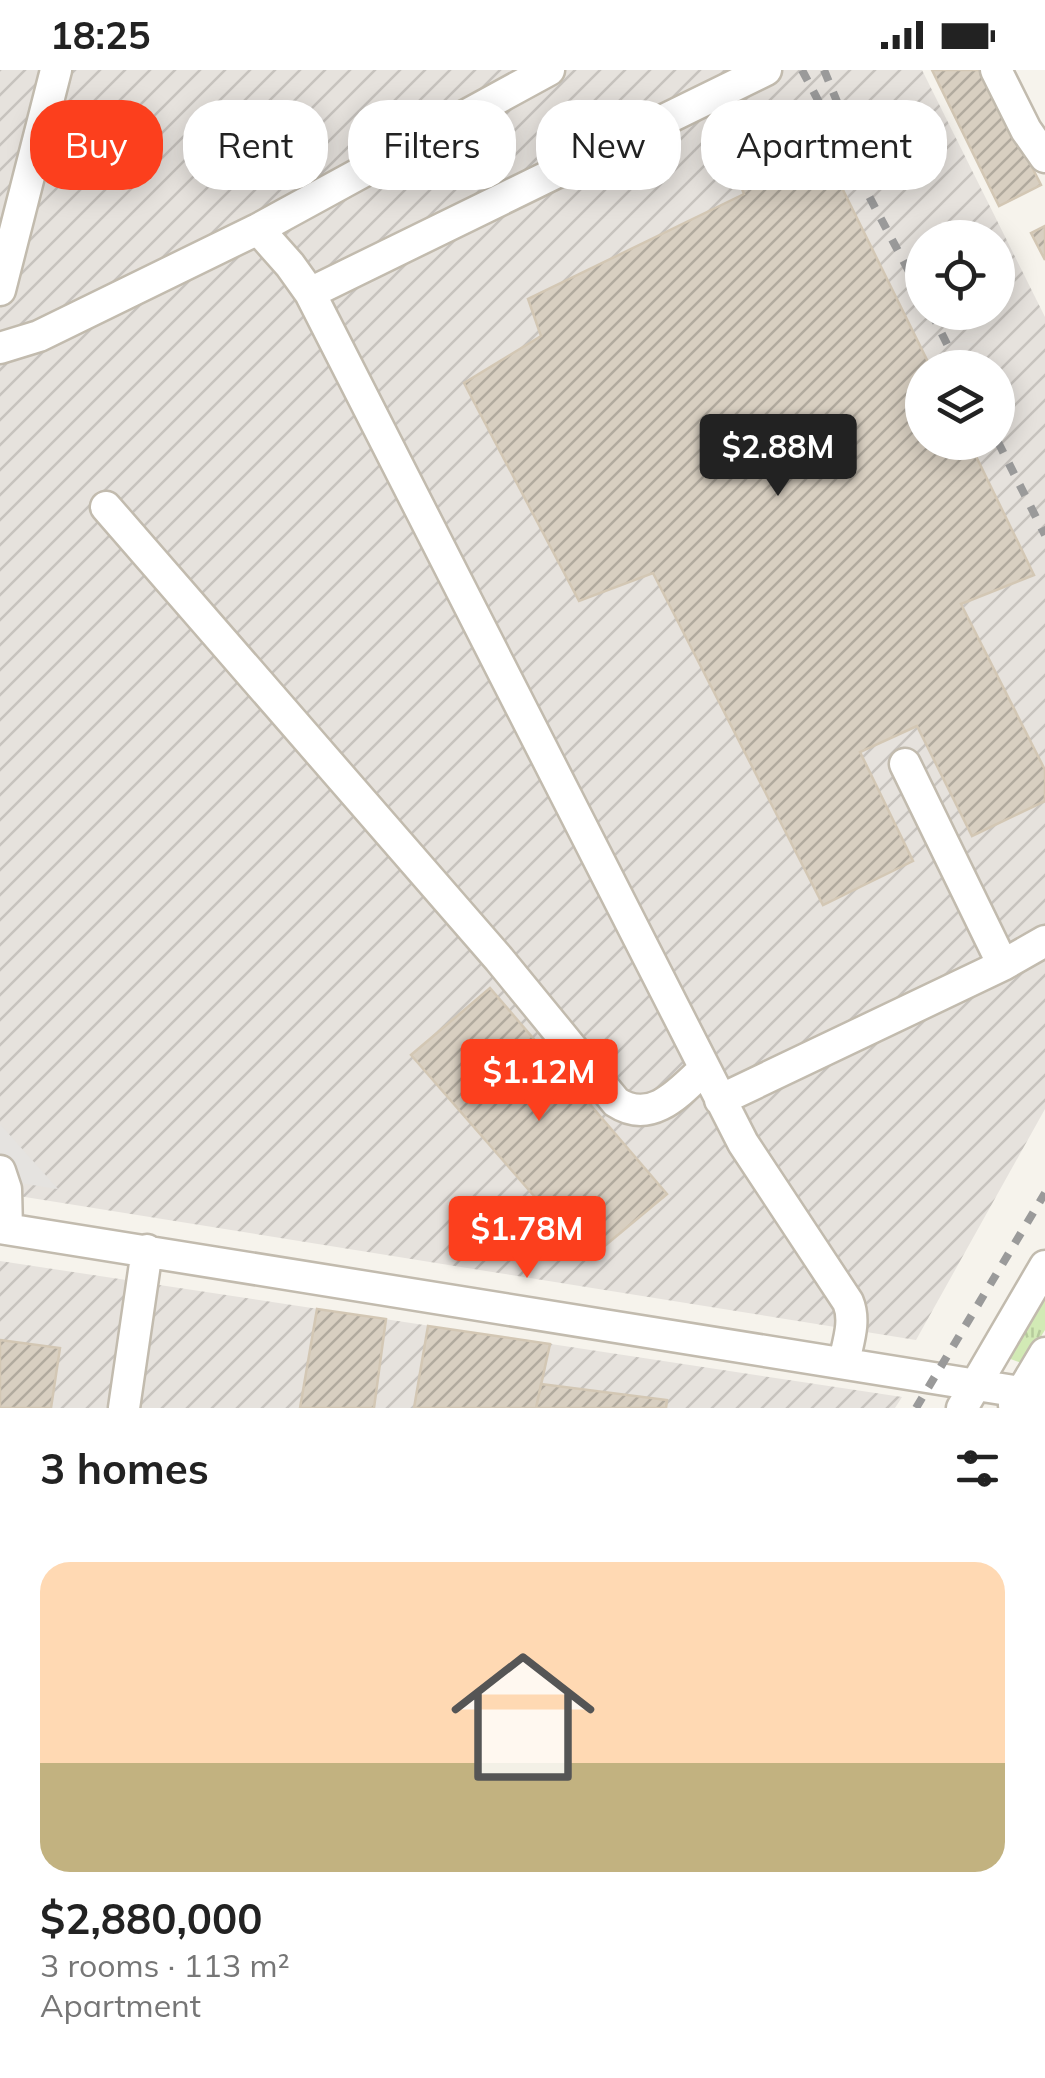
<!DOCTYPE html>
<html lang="en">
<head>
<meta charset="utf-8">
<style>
  body { margin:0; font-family:Mulish,sans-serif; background:#f6f6f6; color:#222; height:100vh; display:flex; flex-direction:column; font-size:38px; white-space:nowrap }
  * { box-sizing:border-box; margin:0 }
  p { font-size:32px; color:#767676 }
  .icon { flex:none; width:55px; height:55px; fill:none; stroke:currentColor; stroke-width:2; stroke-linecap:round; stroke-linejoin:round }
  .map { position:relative; height:1338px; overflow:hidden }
  .details { display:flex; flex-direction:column; background:#fff; flex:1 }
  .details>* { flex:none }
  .guide { position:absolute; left:30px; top:30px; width:985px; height:90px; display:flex; gap:20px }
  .fabs { position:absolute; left:905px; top:150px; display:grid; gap:20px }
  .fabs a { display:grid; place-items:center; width:110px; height:110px; border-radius:50%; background:#fff; box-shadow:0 5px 25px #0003; font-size:50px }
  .price { position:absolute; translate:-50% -85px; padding:0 22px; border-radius:10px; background:#fc3f1d; color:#fff; font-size:32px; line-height:65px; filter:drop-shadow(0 2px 5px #0008) }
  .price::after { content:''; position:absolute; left:50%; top:60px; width:30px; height:22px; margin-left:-15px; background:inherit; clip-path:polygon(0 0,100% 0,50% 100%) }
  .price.active { background:#222; color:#fff }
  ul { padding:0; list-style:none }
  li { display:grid; align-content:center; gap:20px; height:530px; padding:0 40px }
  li+li { border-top:2px solid #e0e0e0 }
  li span { display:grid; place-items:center; height:310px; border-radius:30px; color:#555 }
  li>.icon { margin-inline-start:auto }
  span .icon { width:180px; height:180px; fill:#fffc; stroke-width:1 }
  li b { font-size:42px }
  h2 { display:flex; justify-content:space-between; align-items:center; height:120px; padding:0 40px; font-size:42px }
  .tag { padding:0 35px; border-radius:40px; background:#fff; box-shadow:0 5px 25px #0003; font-size:35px; line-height:90px }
  .tag.active { background:#fc3f1d; color:#fff }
  .status { display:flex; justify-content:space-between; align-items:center; height:70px; padding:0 50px; background:#fff; direction:ltr }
  .status svg { height:28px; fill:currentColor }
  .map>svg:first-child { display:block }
  .industrial { fill:url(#industrial-furrows); fill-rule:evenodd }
  .grass { fill:url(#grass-tufts) }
  .parking { fill:#e5e3e0 }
  .building { fill:url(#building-hatch); stroke:#d3c7b4; stroke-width:2.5 }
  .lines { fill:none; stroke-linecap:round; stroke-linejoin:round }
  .minor-casing { stroke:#c2bbae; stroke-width:35 }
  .minor { stroke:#fff; stroke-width:30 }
  .rail { stroke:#9a9a9a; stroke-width:8; stroke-dasharray:12 12; stroke-linecap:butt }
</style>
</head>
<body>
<div class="status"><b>18:25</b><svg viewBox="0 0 49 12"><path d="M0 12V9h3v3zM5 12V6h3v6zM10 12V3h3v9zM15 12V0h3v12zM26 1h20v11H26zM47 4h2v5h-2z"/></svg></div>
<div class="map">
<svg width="1045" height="1338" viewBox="0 0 1045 1338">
  <defs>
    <pattern id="industrial-furrows" width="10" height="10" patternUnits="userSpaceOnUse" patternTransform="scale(2.5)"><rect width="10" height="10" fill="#e6e2dd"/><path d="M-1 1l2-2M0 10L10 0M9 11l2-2" fill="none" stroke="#c7c3be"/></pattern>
    <pattern id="grass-tufts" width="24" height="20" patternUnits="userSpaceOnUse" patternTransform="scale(2.5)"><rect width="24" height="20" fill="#d2eab5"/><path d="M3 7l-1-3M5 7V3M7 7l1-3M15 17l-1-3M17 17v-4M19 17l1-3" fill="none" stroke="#b6ca9c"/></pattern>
    <pattern id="building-hatch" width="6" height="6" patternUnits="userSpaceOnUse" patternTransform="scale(2.5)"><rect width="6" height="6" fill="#d8cfc1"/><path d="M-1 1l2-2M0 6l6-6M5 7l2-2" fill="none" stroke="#b1aa9e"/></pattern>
  </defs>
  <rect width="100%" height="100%" fill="#f6f3ec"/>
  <path class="industrial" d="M0,0H922L1045,247V1039L916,1270L0,1123ZM922,168H998V242H922ZM922,298H998V372H922Z
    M0,1191L902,1327L895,1338H0Z"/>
  <path class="grass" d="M1045,1222V1260L1024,1294L1005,1287Z"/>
  <path class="parking" d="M0,1054L58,1119L0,1110Z"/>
  <path class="building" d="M932,0H983L1041,115L999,136Z
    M803,39L931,298H922V372H969L1034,505L961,534L1045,700V731L972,766L917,656L860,682L913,791L823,835L653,503L579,531L464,313L541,266L528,229L744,124L724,73Z
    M1045,156V190L1031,163Z
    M490,918L667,1124L589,1189L411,985Z
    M317,1239L386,1249L374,1338H300Z
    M428,1256L550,1274L536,1338H414Z
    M0,1270L60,1278L51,1338H0Z
    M541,1314L667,1330L666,1338H536Z"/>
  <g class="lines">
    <g class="minor-casing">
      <path id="minor" d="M996,0L1026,60L1045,87
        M258,159L290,195L310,223L743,1073L848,1232C856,1251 848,1272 844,1292
        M0,220L56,0
        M310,223L766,0
        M0,278L39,266L258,159L549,0
        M106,437L499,889L616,1032C651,1055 679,1023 704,999
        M905,694L1003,895
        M720,1030L1003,895L1045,871
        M0,1101L6,1119L7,1159
        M0,1158L1045,1326
        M1014,1335L1045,1283
        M124,1338L147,1180
        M962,1338L1045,1196"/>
    </g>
    <use href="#minor" class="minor"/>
    <path class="rail" d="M802,0L922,226
      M824,0L845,51
      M931,242L959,298
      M998,372L1045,465
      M916,1338L1045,1123"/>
  </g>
</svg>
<div class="fabs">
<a><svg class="icon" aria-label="locate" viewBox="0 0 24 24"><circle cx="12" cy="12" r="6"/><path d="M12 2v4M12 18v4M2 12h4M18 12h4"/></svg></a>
<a><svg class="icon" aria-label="layers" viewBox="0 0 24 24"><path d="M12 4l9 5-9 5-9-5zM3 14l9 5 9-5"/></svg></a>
</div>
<b class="price active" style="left:778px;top:429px">$2.88M</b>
<b class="price" style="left:539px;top:1054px">$1.12M</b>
<b class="price" style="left:527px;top:1211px">$1.78M</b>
<div class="guide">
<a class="tag active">Buy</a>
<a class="tag">Rent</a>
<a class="tag">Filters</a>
<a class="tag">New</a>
<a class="tag">Apartment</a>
</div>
</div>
<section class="details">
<h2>3 homes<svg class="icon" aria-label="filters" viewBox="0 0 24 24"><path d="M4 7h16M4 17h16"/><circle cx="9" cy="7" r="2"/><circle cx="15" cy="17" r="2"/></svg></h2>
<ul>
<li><span style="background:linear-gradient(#ffd9b3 65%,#c2b280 0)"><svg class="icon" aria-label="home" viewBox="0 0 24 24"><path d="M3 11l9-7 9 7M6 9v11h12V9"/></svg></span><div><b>$2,880,000</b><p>3 rooms · 113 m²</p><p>Apartment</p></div></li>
</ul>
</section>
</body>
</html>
